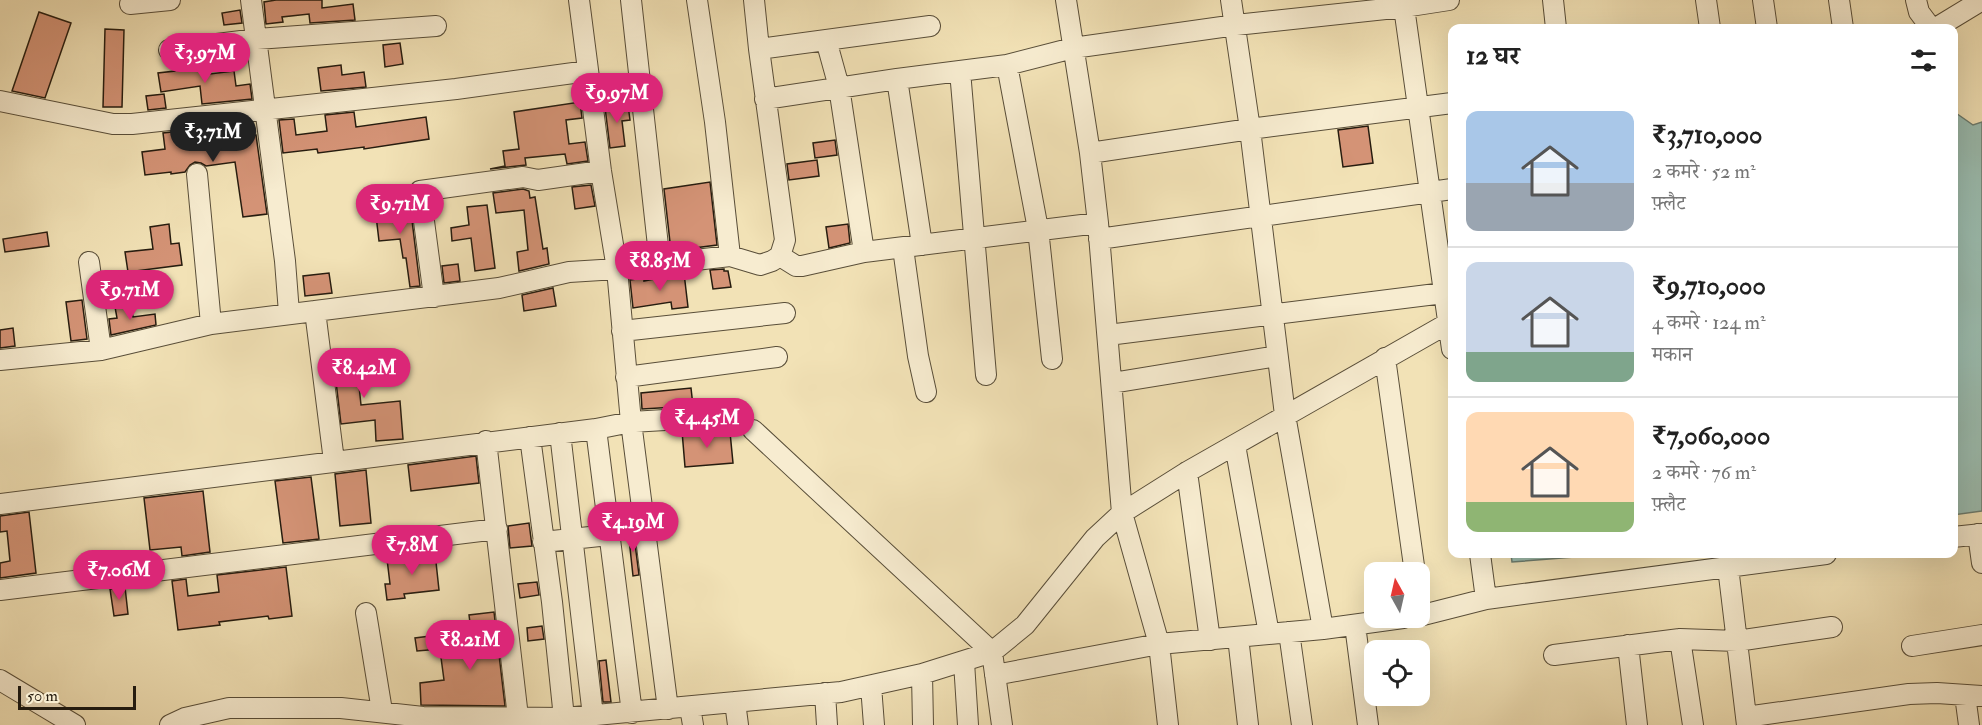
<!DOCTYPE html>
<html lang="hi">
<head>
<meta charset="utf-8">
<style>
  body { margin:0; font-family:"IM FELL Double Pica","Noto Serif Devanagari",serif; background:#f6f6f6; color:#222; height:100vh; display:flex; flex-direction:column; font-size:22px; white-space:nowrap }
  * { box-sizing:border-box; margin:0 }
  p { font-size:20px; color:#767676 }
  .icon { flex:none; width:33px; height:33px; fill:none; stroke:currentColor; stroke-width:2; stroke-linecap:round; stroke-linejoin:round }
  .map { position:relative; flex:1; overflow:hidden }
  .panel { position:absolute; left:1448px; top:24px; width:510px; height:534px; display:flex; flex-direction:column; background:#fff; border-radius:12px; box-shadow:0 6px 24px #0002 }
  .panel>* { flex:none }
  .needle { width:39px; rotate:352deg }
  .fabs { position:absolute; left:1364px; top:562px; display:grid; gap:12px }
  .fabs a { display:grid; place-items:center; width:66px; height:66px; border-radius:12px; background:#fff; box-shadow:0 6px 24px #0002; font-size:30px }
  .scale { position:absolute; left:18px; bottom:15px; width:118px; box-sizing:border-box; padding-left:6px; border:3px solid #261c0f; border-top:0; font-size:16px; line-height:21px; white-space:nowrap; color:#261c0f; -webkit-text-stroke:4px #f7ecd0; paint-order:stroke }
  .price { position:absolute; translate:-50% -51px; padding:0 14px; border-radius:21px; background:#db2777; color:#fff; font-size:20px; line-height:39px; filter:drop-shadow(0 2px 3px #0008) }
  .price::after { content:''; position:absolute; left:50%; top:36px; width:18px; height:14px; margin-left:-9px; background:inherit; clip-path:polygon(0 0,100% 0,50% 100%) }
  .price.on { background:#222; color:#fff }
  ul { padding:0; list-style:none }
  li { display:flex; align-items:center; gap:18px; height:150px; padding:0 18px }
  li+li { border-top:2px solid #e0e0e0 }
  li span { display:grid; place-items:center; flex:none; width:168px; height:120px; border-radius:12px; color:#555 }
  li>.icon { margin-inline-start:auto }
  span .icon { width:72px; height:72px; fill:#fffc; stroke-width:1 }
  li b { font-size:26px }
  h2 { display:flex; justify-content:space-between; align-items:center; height:72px; padding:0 18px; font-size:26px }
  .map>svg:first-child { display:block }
  .water { fill:#9bbdb0; stroke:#6c7d70; stroke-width:1.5 }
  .building { fill:#d49376; stroke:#261c0f; stroke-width:1.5 }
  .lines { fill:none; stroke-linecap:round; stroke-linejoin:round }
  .minor-casing { stroke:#594e39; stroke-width:22 }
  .minor { stroke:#f7ecd0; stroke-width:20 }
</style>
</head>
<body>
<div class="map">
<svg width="1982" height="725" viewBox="0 0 1982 725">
  <rect width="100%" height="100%" fill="#f2e2b6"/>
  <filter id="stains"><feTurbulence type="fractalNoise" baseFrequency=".00333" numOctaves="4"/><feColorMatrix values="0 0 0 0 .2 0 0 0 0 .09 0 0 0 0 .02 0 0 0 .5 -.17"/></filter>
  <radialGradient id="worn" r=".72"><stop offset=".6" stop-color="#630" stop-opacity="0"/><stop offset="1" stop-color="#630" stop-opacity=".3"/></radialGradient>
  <path class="water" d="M1953,111L1973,125L1982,122V511L1953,515Z
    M1511,554H1613L1512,562Z"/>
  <path class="building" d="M276,0H322V8L353,4L355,20L310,23L309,14L282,17L283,22L266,24L264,2Z
    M240,10L242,23L224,25L222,13Z
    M39,12L71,23L45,98L12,91Z
    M105,29L124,30L122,107H103Z
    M400,43L403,64L385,67L383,45Z
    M186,60L187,69L201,67L202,75L234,71L236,86L250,84L252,99L202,104L200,86L161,92L158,73L175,71L174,62Z
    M341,65L342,75L364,72L366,87L321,91L318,68Z
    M164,94L166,108L148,110L146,96Z
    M580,102L582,118L566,120L569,144L585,142L588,161L567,164L565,154L525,158L526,165L490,169L505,166L503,151L519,149L514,112Z
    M628,105L630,120L622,121L625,146L610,148L605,107Z
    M354,112L356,127L426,117L429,139L364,149V147L318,153L317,149L283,153L279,120L294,119L296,135L327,131L325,115Z
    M1368,126L1373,163L1343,167L1338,130Z
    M199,129L201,143L256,135L267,214L243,217L235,162L206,166L201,163L195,162L190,165L185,172L171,174V172L145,175L142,152L165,149L163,133Z
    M835,140L837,155L815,158L813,143Z
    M817,160L819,176L789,180L787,164Z
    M710,182L717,245L671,251L664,189Z
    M591,185L595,206L575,209L572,187Z
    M523,189L529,191L530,198L535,197L543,249L547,248L549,264L519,271L517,252L528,250L524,210L496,213L493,193Z
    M410,204L420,286L410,287L406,258H403L400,239L379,241L375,207Z
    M487,205L495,268L475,271L471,238L452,241L451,228L469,225L467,207Z
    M169,224L171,244L179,243L182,265L128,272L125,252L153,249L150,227Z
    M848,224L850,243L829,248L826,227Z
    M47,232L49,246L5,252L3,239Z
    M458,264L460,281L444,283L442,266Z
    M724,269V271H728L731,287L713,289L710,270Z
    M329,273L332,293L305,296L303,276Z
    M684,273L688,307L672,309L671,302L633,308L630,280L644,278V281Z
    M553,288L556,306L524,311L522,295Z
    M82,300L87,339L71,341L66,302Z
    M131,305L133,317L155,314L156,325L111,335L109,319L117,318L115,307Z
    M13,328L15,346L0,348V330Z
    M366,352L370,374L358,376L361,405L400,401L403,439L376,441L375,420L341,424L333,356Z
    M691,388L693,406L642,409L641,393Z
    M695,430V435L730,432L733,463L685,467L682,431Z
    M476,456L479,483L411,491L408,465Z
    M366,470L371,523L340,526L335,474Z
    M311,477L319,539L283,543L275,481Z
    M203,491L210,552L182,556L181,547L150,550L144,498Z
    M29,512L36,573L0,578V563L10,561L7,531L0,532V516Z
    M529,523L532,546L510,548L508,526Z
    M633,528L639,575L633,576L628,529Z
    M435,553L439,590L404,594L405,598L387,600L385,584H390L387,559Z
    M286,567L292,616L269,619L268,616L219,622L220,625L178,630L172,581L186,579L188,596L219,592L217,575Z
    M537,582L539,595L520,598L518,584Z
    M125,587L128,614L114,616L110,589Z
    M494,612L505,706L421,705L420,683L444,680L440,650L473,646L469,615Z
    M542,626L544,639L528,641L527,628Z
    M438,635L440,649L417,651L415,638Z
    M606,660L611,702H603L599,661Z"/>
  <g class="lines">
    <g class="minor-casing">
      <path id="minor" d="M251,0L285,261L289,313
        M579,0L601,171L617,269L631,422L668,709
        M631,0L660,264
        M697,0L715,122L730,256
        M1066,0L1090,153L1098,223L1122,513L1159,644L1168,725
        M1231,0L1250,129L1285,415L1323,629
        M1403,0L1452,349
        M1553,0L1556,28
        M1706,0L1710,28
        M1763,0L1767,28
        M1839,0L1843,28
        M1916,0L1919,12L1931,28
        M130,4L170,0
        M1936,28L1982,0
        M826,40L839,87L864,252
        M759,49L930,26
        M169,50L257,39L436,26
        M1007,65L1038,229L1052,359
        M960,71L986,375
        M897,79L922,245
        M765,99L897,79L1007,65L1073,48L1236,25L1404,7L1449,0
        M0,101L113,124H132L456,89L588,71
        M1090,153L1250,129L1452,103
        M197,174L211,324
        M1099,239L1452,189
        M903,248L918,356L926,392
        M780,256L796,266H802L864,252L1098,223
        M89,262L101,350
        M434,297L420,191L523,177L538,180L601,171
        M315,311L334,461
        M622,331L785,313
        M1108,335L1452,292
        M1385,358L1415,573
        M0,360L101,350L211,324L499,288L569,272L617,269L730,256L760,265L772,261L780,256L785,240L759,49L754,0
        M626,377L777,357
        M1112,383L1277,356
        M596,429L632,713
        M753,430L992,652L1002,725
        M560,433L593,716
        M530,437L552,602L564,718
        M486,441L518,717
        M1235,445L1269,634
        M1187,472L1210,640
        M0,504L596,429L631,422L716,417
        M1978,534L1982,563
        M1953,537L1982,534
        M543,542L609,535
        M1480,554L1486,599
        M1728,567L1747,725
        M0,590L497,529
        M366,613L382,711
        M1419,616L1486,599L1826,554
        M1355,625L1368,725
        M1289,632L1302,725
        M1238,637L1248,725
        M1680,639L1693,725
        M1628,645L1637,725
        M1912,646L1982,635
        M1554,655L1680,639L1737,641L1832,627
        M964,662L968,725
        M922,674L923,725
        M995,675L1159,644L1323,629L1403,618
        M0,680L75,725
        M871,686L874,725
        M825,693L827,725
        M1965,695L1969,725
        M735,702L738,725
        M690,707L693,725
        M1746,717L1909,694L1937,693L1982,696
        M170,725L185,718L229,708H341L423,717L564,718L841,692L922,674L992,652L1025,625L1095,538L1122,513L1187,472L1452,321"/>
    </g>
    <use href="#minor" class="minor"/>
  </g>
  <rect width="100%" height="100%" filter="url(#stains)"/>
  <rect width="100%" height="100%" fill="url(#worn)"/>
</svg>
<div class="fabs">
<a><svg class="needle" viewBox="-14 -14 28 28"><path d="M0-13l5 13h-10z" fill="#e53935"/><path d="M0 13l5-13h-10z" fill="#767676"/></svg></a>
<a><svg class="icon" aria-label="locate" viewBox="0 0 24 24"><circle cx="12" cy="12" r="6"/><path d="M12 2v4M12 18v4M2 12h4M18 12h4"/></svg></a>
</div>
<div class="scale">50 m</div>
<b class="price" style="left:205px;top:84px">₹3.97M</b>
<b class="price" style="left:617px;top:124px">₹9.97M</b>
<b class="price on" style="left:213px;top:163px">₹3.71M</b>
<b class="price" style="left:400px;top:235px">₹9.71M</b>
<b class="price" style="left:660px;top:292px">₹8.85M</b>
<b class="price" style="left:130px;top:321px">₹9.71M</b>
<b class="price" style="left:364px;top:399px">₹8.42M</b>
<b class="price" style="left:707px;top:449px">₹4.45M</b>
<b class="price" style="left:633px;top:553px">₹4.19M</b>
<b class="price" style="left:412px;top:576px">₹7.8M</b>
<b class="price" style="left:119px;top:601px">₹7.06M</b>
<b class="price" style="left:470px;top:671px">₹8.21M</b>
<section class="panel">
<h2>12 घर<svg class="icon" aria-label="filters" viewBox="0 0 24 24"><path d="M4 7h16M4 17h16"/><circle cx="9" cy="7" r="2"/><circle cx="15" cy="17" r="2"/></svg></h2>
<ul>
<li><span style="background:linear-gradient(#a9c7e8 60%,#9aa5b1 0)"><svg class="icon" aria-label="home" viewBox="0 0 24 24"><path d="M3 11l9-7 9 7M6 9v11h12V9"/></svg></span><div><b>₹3,710,000</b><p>2 कमरे · 52 m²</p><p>फ़्लैट</p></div></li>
<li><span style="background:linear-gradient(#c9d6e8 75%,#7fa58c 0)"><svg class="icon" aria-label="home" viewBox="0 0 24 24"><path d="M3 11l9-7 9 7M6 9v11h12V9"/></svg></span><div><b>₹9,710,000</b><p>4 कमरे · 124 m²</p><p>मकान</p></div></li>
<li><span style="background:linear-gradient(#ffd9b3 75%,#8fb573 0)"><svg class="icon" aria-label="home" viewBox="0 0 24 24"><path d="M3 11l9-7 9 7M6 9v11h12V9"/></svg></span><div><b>₹7,060,000</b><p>2 कमरे · 76 m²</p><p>फ़्लैट</p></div></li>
</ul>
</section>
</div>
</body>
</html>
